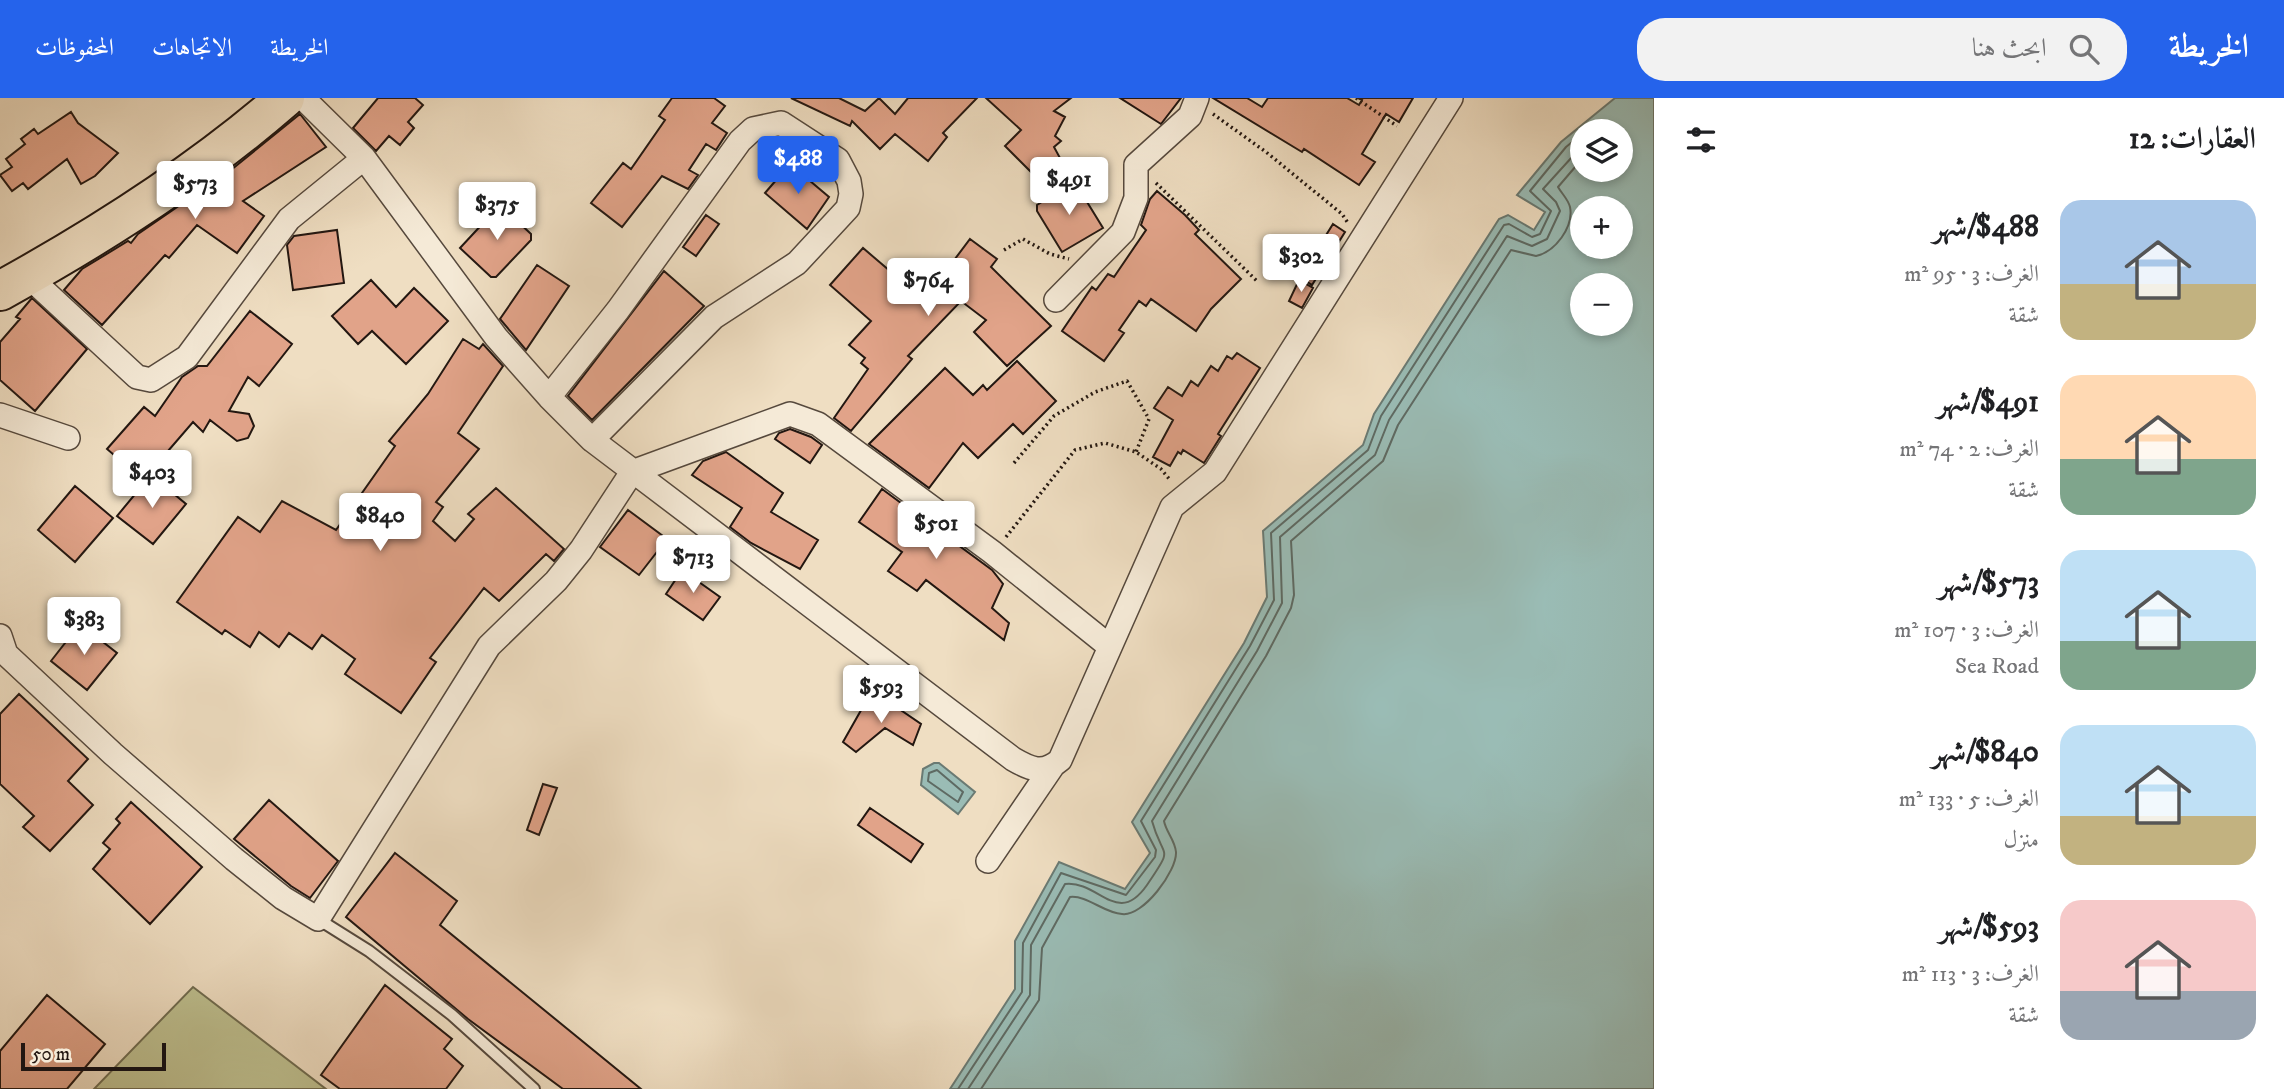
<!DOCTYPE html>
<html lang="ar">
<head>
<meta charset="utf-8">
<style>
  body { margin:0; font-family:"IM FELL DW Pica",Amiri,serif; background:#f2f2f2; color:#202124; direction:rtl; height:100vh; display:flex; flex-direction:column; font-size:26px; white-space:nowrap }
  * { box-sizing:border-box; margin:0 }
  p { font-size:23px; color:#757577 }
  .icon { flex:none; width:38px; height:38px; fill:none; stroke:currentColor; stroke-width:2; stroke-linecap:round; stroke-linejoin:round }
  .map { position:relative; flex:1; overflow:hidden; direction:ltr }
  .details { display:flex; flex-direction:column; background:#fff; width:630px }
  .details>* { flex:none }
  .tools { position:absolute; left:1570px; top:21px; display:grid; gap:14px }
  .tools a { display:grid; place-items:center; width:63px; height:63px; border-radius:50%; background:#fff; box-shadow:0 4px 10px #0003; font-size:35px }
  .scale { position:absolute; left:21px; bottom:18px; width:145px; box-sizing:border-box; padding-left:7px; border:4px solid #231711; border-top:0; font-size:19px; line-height:24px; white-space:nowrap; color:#231711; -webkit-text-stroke:5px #f5ead7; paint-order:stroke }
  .price { position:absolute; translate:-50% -60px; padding:0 16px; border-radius:7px; background:#fff; color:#222; font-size:23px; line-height:46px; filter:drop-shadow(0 2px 4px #0008) }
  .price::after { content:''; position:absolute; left:50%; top:42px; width:21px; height:16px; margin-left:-10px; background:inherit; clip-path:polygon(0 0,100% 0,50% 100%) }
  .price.current { background:#2563eb; color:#fff }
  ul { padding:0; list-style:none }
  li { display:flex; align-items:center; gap:21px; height:175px; padding:0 28px }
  li span { display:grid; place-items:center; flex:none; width:196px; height:140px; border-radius:21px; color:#555 }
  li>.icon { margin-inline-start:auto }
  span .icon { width:84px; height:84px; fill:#fffc; stroke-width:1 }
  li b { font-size:30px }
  h2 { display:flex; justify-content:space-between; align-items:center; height:84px; padding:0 28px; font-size:30px }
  header { display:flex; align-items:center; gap:42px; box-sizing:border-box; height:98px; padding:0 35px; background:#2563eb; color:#fff }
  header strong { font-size:33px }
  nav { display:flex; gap:38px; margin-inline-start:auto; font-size:24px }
  .search { width:490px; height:63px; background:#f2f2f2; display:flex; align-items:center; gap:18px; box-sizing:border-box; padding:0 24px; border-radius:28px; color:#757577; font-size:26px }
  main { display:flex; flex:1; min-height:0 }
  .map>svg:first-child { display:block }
  .green { fill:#bec090; stroke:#706c50; stroke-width:2 }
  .water { fill:#9abcb5; stroke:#6a7a73; stroke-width:2; fill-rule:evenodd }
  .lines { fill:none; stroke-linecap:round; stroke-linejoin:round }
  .shore { stroke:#5e6a63; stroke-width:2 }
  .building { fill:#e1a389; stroke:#231711; stroke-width:2 }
  .lane-casing { stroke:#56493d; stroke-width:14 }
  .street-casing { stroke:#56493d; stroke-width:26 }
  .highway-casing { stroke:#231711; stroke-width:42 }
  .path { stroke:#231711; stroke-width:3.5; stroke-dasharray:2 3.5; stroke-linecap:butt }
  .lane { stroke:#f5ead7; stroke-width:10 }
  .street { stroke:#f5ead7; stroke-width:23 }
  .highway { stroke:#efdec2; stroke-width:38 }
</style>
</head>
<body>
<header>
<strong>الخريطة</strong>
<div class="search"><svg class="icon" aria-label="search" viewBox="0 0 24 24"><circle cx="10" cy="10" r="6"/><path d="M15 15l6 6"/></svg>ابحث هنا</div>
<nav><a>الخريطة</a><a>الاتجاهات</a><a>المحفوظات</a></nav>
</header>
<main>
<section class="details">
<h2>العقارات: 12<svg class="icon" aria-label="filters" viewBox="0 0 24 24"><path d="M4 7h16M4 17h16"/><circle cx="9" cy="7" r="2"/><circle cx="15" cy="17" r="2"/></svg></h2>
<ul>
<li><span style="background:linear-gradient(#a9c7e8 60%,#c2b280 0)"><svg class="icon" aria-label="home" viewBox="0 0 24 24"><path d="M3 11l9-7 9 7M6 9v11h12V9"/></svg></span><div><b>$488/شهر</b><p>الغرف: 3 · 95 m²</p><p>شقة</p></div></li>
<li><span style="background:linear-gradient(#ffd9b3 60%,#7fa58c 0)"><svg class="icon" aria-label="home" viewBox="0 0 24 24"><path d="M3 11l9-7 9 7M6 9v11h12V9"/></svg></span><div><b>$491/شهر</b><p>الغرف: 2 · 74 m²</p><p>شقة</p></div></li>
<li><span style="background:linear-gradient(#bfe0f5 65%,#7fa58c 0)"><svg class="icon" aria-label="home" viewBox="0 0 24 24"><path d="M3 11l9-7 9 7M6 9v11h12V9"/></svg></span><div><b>$573/شهر</b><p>الغرف: 3 · 107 m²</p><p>Sea Road</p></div></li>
<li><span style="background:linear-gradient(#bfe0f5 65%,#c2b280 0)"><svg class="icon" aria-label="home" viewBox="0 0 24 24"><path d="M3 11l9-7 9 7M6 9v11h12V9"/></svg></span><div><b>$840/شهر</b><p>الغرف: 5 · 133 m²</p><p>منزل</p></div></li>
<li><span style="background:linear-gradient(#f6c9c9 65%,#9aa5b1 0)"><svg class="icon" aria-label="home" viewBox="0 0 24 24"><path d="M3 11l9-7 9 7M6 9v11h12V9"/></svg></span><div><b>$593/شهر</b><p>الغرف: 3 · 113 m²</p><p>شقة</p></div></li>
</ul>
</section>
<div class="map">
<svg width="1654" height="991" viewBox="0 0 1654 991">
  <rect width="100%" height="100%" fill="#efdec2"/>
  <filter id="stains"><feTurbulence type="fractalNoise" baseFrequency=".00286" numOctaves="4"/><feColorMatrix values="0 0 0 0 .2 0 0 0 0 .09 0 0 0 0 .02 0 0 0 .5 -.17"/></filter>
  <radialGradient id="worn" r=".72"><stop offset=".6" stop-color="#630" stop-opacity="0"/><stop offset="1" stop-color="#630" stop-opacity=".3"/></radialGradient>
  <path class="green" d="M193,889L326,991H94Z"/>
  <path class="water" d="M1615,0H1654V991H950L1015,891V843L1059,764L1125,791L1150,755L1132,724L1244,545L1267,499L1263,433L1363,347L1374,316L1499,121L1508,117L1534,132L1545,114L1517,97L1561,44ZM1582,33H1620V72H1582ZM1582,110H1620V149H1582ZM1582,187H1620V226H1582Z
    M934,665H939L975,694L958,716L921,687L923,671Z"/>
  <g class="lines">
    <path class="shore" d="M937,672L963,694L958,704L928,683L929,675Z
      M958,991L1022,894L1023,845L1061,775L1126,797L1155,759L1156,752L1141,723L1250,548L1274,502L1271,435L1368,352L1381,318L1504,127L1509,126L1532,139L1540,136L1551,113L1530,93L1566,49L1582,36
      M968,991L1030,897L1031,847L1065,786C1099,782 1117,830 1147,787C1175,746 1163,763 1152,723L1257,553L1282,505L1280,439L1375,357L1389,322L1507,138L1532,148L1547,141L1560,113L1556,104L1543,91L1582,48
      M981,991L1039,902L1042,850L1070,799C1087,797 1104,815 1122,816C1143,819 1177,773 1176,754C1175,742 1166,734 1164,723L1266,558L1291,510L1294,497L1291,443L1383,363L1398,327L1511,152L1536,158C1555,154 1574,129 1570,109C1568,101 1562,96 1558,89L1582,61"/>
  </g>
  <path class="building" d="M378,0H415L423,7L408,24L414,30L400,47L389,38L376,53L353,30Z
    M672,0H714L725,8L712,25L727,35L716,52L706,46L689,72L698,77L688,91L662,78L622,129L591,105L623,65L631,71L665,22L659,18Z
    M791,0H839L865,13L879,0L895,16L908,0H977L943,35L947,39L928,63L895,36L880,51L852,23L850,28Z
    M986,0H1071L1054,13L1065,19L1055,38L1061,43L1054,49L1060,60L1039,82L1005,48L1021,32Z
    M1120,0H1181L1161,26Z
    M1213,0H1247L1262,9L1268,0H1347L1359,7L1362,2L1358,0H1413L1399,24L1386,16L1362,56L1375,64L1359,87L1304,51L1302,54Z
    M71,14L78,25L118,55L95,78L81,86L67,61L28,91L23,85L12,93L0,77L12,69L6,61L25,46L21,41L34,31L38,36Z
    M300,16L326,49L243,103L264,118L237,155L197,127L169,160L165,157L102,227L64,192L82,171L128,143L131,145L138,136L231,72Z
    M790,66L829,99L807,131L765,95Z
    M1071,86H1076L1103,130L1062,154L1037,113V107Z
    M1157,93L1185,117L1199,132L1195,136L1241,181L1211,211L1196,233L1151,201L1146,208L1139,203L1119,232L1124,235L1104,263L1062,233L1092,189L1096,192L1108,176L1114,179L1146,132L1141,127L1150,101Z
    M500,107L531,136V142L496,179H491L460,150Z
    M706,117L719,126L696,158L683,149Z
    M1333,126L1345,134L1312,187L1300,179Z
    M337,132L344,185L293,192L287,147L294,138Z
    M970,141L997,161L991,169L1051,228L1007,268L974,234L986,222L961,203L908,258L912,261L851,333L834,320L868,271L861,265L865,260L849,247L871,223L830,187L863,150L924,202Z
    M537,167L569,188L526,252L500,221Z
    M664,173L704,208L592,322L568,298Z
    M371,182L396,209L414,190L448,223L406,266L372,233L358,246L332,218Z
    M1299,182L1313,190L1302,210L1289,203Z
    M32,200L87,251L35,313L0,282V244L20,221L16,219Z
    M250,213L292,246L259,288L248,279L229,313L249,316L254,328L248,340L237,343L210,322L203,334L193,324L143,382L107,351L144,309L155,318L182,279L198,268H207Z
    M463,241L479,251L483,246L503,268L458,335L479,351L436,404L443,409L433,423L455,443L474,421L468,416L496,390L564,451L554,463L546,456L499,503L484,490L430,560L436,564L401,615L345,576L355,561L322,537L312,551L289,535L279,549L259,534L250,549L225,532L222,536L177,504L238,419L260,434L282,403L336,432L395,348L389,343L428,296Z
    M1237,255L1260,270L1218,336L1221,338L1204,365L1183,352L1181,356L1178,354L1170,368L1153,359L1173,322L1154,310L1168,289L1182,298L1191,283L1198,288L1211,268L1218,273L1227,258L1232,261Z
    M1017,263L1056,303L1023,336L1013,326L978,360L963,345L929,390L869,346L945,270L973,297L983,287L987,292Z
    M790,331L811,339L822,347L810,365L775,341L779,335Z
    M726,354L783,395L771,414L818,442L800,471L751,445L730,429L742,410L692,377L703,363Z
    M151,377L186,406L153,446L117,418Z
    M75,388L113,420L75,464L38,432Z
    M882,391L992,472L1003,486L992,510L1009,525L1004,542L926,482L917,493L888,473L902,454L859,424Z
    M628,412L667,441L639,477L600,449Z
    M682,472L720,499L703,522L666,496Z
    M80,526L117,555L87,592L51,563Z
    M19,596L88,661L68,683L93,707L50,753L23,729L34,718L0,686V616Z
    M886,602L921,626L913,647L885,630L856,654L843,644L864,607Z
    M543,686L557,690L539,737L527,732Z
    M269,702L338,763L310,800L291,788L234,741Z
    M131,704L202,769L150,826L93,771L110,751L103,745L120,725L116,721Z
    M870,710L923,746L911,764L858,727Z
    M395,755L457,803L440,827L641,991H563L468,921L346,819Z
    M385,887L452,941L444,951L463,968L446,991H340L321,977Z
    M47,897L105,946L67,991H0V953Z"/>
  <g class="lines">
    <g class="lane-casing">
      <path id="lane" d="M318,821L369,853L452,917L534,991"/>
    </g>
    <g class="street-casing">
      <path id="street" d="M303,0L364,60L496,239L549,299L592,342L1013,661C1030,671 1043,677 1060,662L1172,409L1215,374L1451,0
        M28,178L137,279L151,282L187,259L289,121L364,60
        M1056,202L1123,134L1136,100V67L1190,18L1197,0
        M549,299L618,212L740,43L753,31L781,25L838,62L849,83L851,96L848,110L797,165L714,219L592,342
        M0,317L68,340
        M0,538L6,556L113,656L234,761L283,800L318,821L489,548L556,483L581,452L632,374L790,316L818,326L992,454L1109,548
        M988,763L1052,669"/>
    </g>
    <g class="highway-casing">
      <path id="highway" d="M0,193C100,138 199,75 285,0"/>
    </g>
    <path class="path" d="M1356,0L1397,28
      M1213,16L1266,54L1342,116L1348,125
      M1156,85L1257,183
      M1004,152L1023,141L1050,156L1069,161
      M1014,365L1054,318L1095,294L1127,283L1149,321L1136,354
      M1006,439L1075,352L1105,345L1136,354L1161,371L1171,383"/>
    <use href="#lane" class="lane"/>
    <use href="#street" class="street"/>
    <use href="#highway" class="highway"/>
  </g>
  <rect width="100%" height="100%" filter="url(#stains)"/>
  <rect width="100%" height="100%" fill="url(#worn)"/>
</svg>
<div class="tools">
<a><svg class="icon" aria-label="layers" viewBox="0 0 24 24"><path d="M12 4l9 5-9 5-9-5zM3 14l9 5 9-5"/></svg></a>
<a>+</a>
<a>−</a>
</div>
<div class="scale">50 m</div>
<b class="price current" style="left:798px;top:98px">$488</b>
<b class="price" style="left:1069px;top:119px">$491</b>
<b class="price" style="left:195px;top:123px">$573</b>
<b class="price" style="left:497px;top:144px">$375</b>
<b class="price" style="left:1301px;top:196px">$302</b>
<b class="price" style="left:928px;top:220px">$764</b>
<b class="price" style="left:152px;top:412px">$403</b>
<b class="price" style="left:380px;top:455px">$840</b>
<b class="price" style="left:936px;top:463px">$501</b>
<b class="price" style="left:693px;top:497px">$713</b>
<b class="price" style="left:84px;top:559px">$383</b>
<b class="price" style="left:881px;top:627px">$593</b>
</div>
</main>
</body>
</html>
